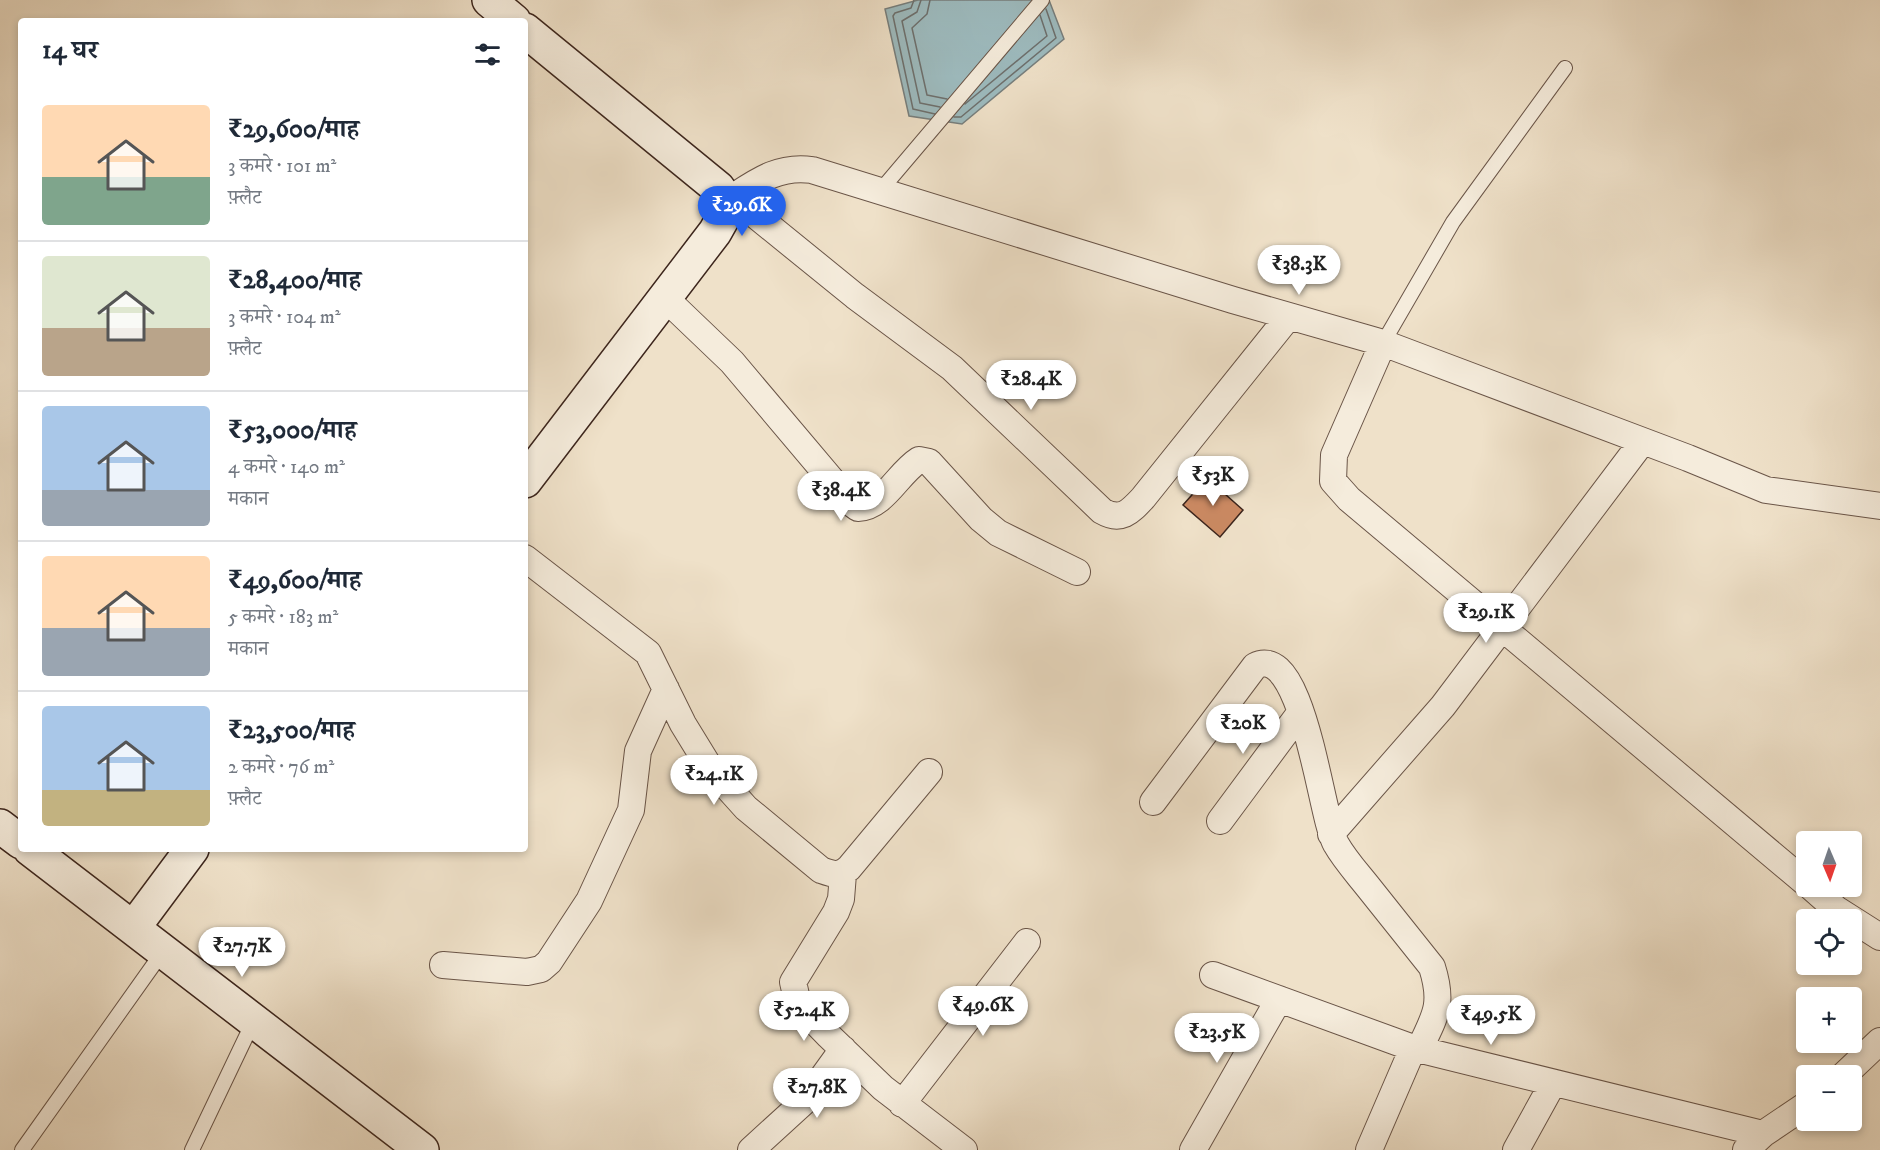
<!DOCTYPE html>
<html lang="hi">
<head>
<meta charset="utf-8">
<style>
  body { margin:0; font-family:"IM FELL DW Pica","Noto Serif Devanagari",serif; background:#f2f2f3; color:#1f2937; height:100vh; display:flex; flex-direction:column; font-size:22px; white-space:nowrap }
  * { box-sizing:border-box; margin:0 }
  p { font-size:20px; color:#747a83 }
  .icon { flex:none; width:33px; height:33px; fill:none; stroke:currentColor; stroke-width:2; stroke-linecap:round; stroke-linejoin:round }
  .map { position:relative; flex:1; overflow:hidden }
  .panel { position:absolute; left:18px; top:18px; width:510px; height:834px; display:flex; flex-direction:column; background:#fff; border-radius:6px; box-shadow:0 3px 9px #0003 }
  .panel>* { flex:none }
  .needle { width:39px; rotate:178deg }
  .tools { position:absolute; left:1796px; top:831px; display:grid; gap:12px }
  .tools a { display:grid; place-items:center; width:66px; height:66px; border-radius:6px; background:#fff; box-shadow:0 3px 9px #0003; font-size:30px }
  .price { position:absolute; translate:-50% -51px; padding:0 14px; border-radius:21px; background:#fff; color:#222; font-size:20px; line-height:39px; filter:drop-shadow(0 2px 3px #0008) }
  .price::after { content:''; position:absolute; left:50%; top:36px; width:18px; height:14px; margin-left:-9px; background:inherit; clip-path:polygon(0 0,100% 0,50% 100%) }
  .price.current { background:#2563eb; color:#fff }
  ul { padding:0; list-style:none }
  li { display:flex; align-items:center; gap:18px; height:150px; padding:0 24px }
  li+li { border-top:2px solid #e0e1e3 }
  li span { display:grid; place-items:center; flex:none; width:168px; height:120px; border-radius:6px; color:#555 }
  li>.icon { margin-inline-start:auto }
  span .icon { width:72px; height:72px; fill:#fffc; stroke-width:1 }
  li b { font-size:26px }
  h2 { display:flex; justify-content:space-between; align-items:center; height:72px; padding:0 24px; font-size:26px }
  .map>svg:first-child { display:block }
  .water { fill:#9dbbbf; stroke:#777f7e; stroke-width:1.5 }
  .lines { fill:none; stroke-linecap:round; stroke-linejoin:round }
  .shore { stroke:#6d706e; stroke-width:1.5 }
  .building { fill:#ca8962; stroke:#3d261d; stroke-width:1.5 }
  .lane-casing { stroke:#6a5548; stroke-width:16 }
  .street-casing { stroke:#6a5548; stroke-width:28 }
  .secondary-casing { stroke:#3d261d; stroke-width:36 }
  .lane { stroke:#f5ecdc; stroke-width:14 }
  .street { stroke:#f5ecdc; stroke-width:26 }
  .secondary { stroke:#f5ecdc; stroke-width:33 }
</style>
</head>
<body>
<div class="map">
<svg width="1880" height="1150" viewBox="0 0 1880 1150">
  <rect width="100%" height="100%" fill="#efe1c9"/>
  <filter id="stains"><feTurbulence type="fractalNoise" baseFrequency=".00333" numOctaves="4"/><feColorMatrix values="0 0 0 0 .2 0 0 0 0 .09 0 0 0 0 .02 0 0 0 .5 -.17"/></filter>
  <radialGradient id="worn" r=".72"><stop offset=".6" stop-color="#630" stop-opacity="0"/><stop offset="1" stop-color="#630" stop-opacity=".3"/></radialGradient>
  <path class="water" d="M918,0H1049L1064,39L962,124L909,116L885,9Z"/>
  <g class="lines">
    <path class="shore" d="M914,0L911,8L895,13L893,16L913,109L935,114
      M921,0L917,12L902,21L920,103L940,107
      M930,0L927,14L912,28L927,95L947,99
      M965,104L1047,36L1040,15
      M954,117H961L1056,38L1046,9"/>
  </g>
  <path class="building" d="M1207,478L1243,510L1220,537L1183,505Z"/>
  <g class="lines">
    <g class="lane-casing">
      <path id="lane" d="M880,191L1042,0
        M1383,343L1453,222L1565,68
        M22,1150L164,950
        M192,1150L254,1020"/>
    </g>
    <g class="street-casing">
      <path id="street" d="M733,197L855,296L952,368L1102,511C1121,522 1130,512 1143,498L1289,316
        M727,201C755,183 777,165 812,170L1233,300L1383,343L1688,458L1766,490L1880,506
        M664,297L732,362L851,503L858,508C884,507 898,473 919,460L929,462L981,519L998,533L1077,572
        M1383,343L1334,455L1333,481L1349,499L1806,883
        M525,558L648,653L683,724L710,768L746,808L821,870C832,874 839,877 849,868L929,772
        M1153,802L1255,666C1304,640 1321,820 1336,844C1345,860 1358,874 1369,888C1390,914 1411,941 1432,967C1444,1005 1435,1016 1419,1050
        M1220,821L1300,713
        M1331,834L1443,706L1642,442
        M843,874L841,899L836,912L793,982L798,1004L829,1036L883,1088L964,1150
        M1810,886L1836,909L1880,937
        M443,965L527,972L541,969L549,962L589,901L631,810L638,751L666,689
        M1213,975L1413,1048L1763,1134
        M1843,1076L1880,1041
        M902,1104L1027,942
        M751,1150L807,1099L843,1049
        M1193,1150L1279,999
        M1369,1150L1413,1048
        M1516,1150L1553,1083
        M1746,1150L1763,1134L1806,1105"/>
    </g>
    <g class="secondary-casing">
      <path id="secondary" d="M489,0L514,21
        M525,30L718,188L727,201L724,216L715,232L525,481
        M0,826L21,842
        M30,849L422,1150
        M134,927L192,849"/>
    </g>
    <use href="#lane" class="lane"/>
    <use href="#street" class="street"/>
    <use href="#secondary" class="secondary"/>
  </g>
  <rect width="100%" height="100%" filter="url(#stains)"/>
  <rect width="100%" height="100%" fill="url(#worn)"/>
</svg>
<div class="tools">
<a><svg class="needle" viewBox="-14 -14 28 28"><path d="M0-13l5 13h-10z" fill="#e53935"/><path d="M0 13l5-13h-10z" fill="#747a83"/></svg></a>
<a><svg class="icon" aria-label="locate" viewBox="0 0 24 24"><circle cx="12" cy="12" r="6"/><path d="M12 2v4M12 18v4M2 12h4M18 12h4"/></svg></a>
<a>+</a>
<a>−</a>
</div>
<b class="price current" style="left:742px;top:237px">₹29.6K</b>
<b class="price" style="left:1299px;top:296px">₹38.3K</b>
<b class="price" style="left:1031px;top:411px">₹28.4K</b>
<b class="price" style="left:1213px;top:507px">₹53K</b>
<b class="price" style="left:841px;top:522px">₹38.4K</b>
<b class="price" style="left:1486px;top:644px">₹29.1K</b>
<b class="price" style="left:1243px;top:755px">₹20K</b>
<b class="price" style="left:714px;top:806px">₹24.1K</b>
<b class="price" style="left:242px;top:978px">₹27.7K</b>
<b class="price" style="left:983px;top:1037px">₹49.6K</b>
<b class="price" style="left:804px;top:1042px">₹52.4K</b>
<b class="price" style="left:1491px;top:1046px">₹49.5K</b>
<b class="price" style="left:1217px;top:1064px">₹23.5K</b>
<b class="price" style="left:817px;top:1119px">₹27.8K</b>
<section class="panel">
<h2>14 घर<svg class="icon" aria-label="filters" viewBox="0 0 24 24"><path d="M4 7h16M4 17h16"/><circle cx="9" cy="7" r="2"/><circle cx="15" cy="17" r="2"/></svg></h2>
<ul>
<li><span style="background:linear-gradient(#ffd9b3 60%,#7fa58c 0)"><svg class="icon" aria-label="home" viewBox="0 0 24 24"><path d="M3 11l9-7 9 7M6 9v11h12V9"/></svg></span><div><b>₹29,600/माह</b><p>3 कमरे · 101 m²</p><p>फ़्लैट</p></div></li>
<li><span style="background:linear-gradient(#dfe7d0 60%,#b9a48a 0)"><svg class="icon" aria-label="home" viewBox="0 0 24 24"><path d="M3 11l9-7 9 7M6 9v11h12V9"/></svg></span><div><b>₹28,400/माह</b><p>3 कमरे · 104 m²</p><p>फ़्लैट</p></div></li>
<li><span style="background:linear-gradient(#a9c7e8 70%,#9aa5b1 0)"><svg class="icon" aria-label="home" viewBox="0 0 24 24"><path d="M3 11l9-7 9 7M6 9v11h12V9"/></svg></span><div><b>₹53,000/माह</b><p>4 कमरे · 140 m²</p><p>मकान</p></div></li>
<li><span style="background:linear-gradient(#ffd9b3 60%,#9aa5b1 0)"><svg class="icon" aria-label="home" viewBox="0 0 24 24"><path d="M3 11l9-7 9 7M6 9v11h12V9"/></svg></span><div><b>₹49,600/माह</b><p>5 कमरे · 183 m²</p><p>मकान</p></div></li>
<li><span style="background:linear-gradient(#a9c7e8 70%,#c2b280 0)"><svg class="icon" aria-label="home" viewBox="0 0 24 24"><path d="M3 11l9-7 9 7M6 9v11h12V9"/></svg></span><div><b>₹23,500/माह</b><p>2 कमरे · 76 m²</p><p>फ़्लैट</p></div></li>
</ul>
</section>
</div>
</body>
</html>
